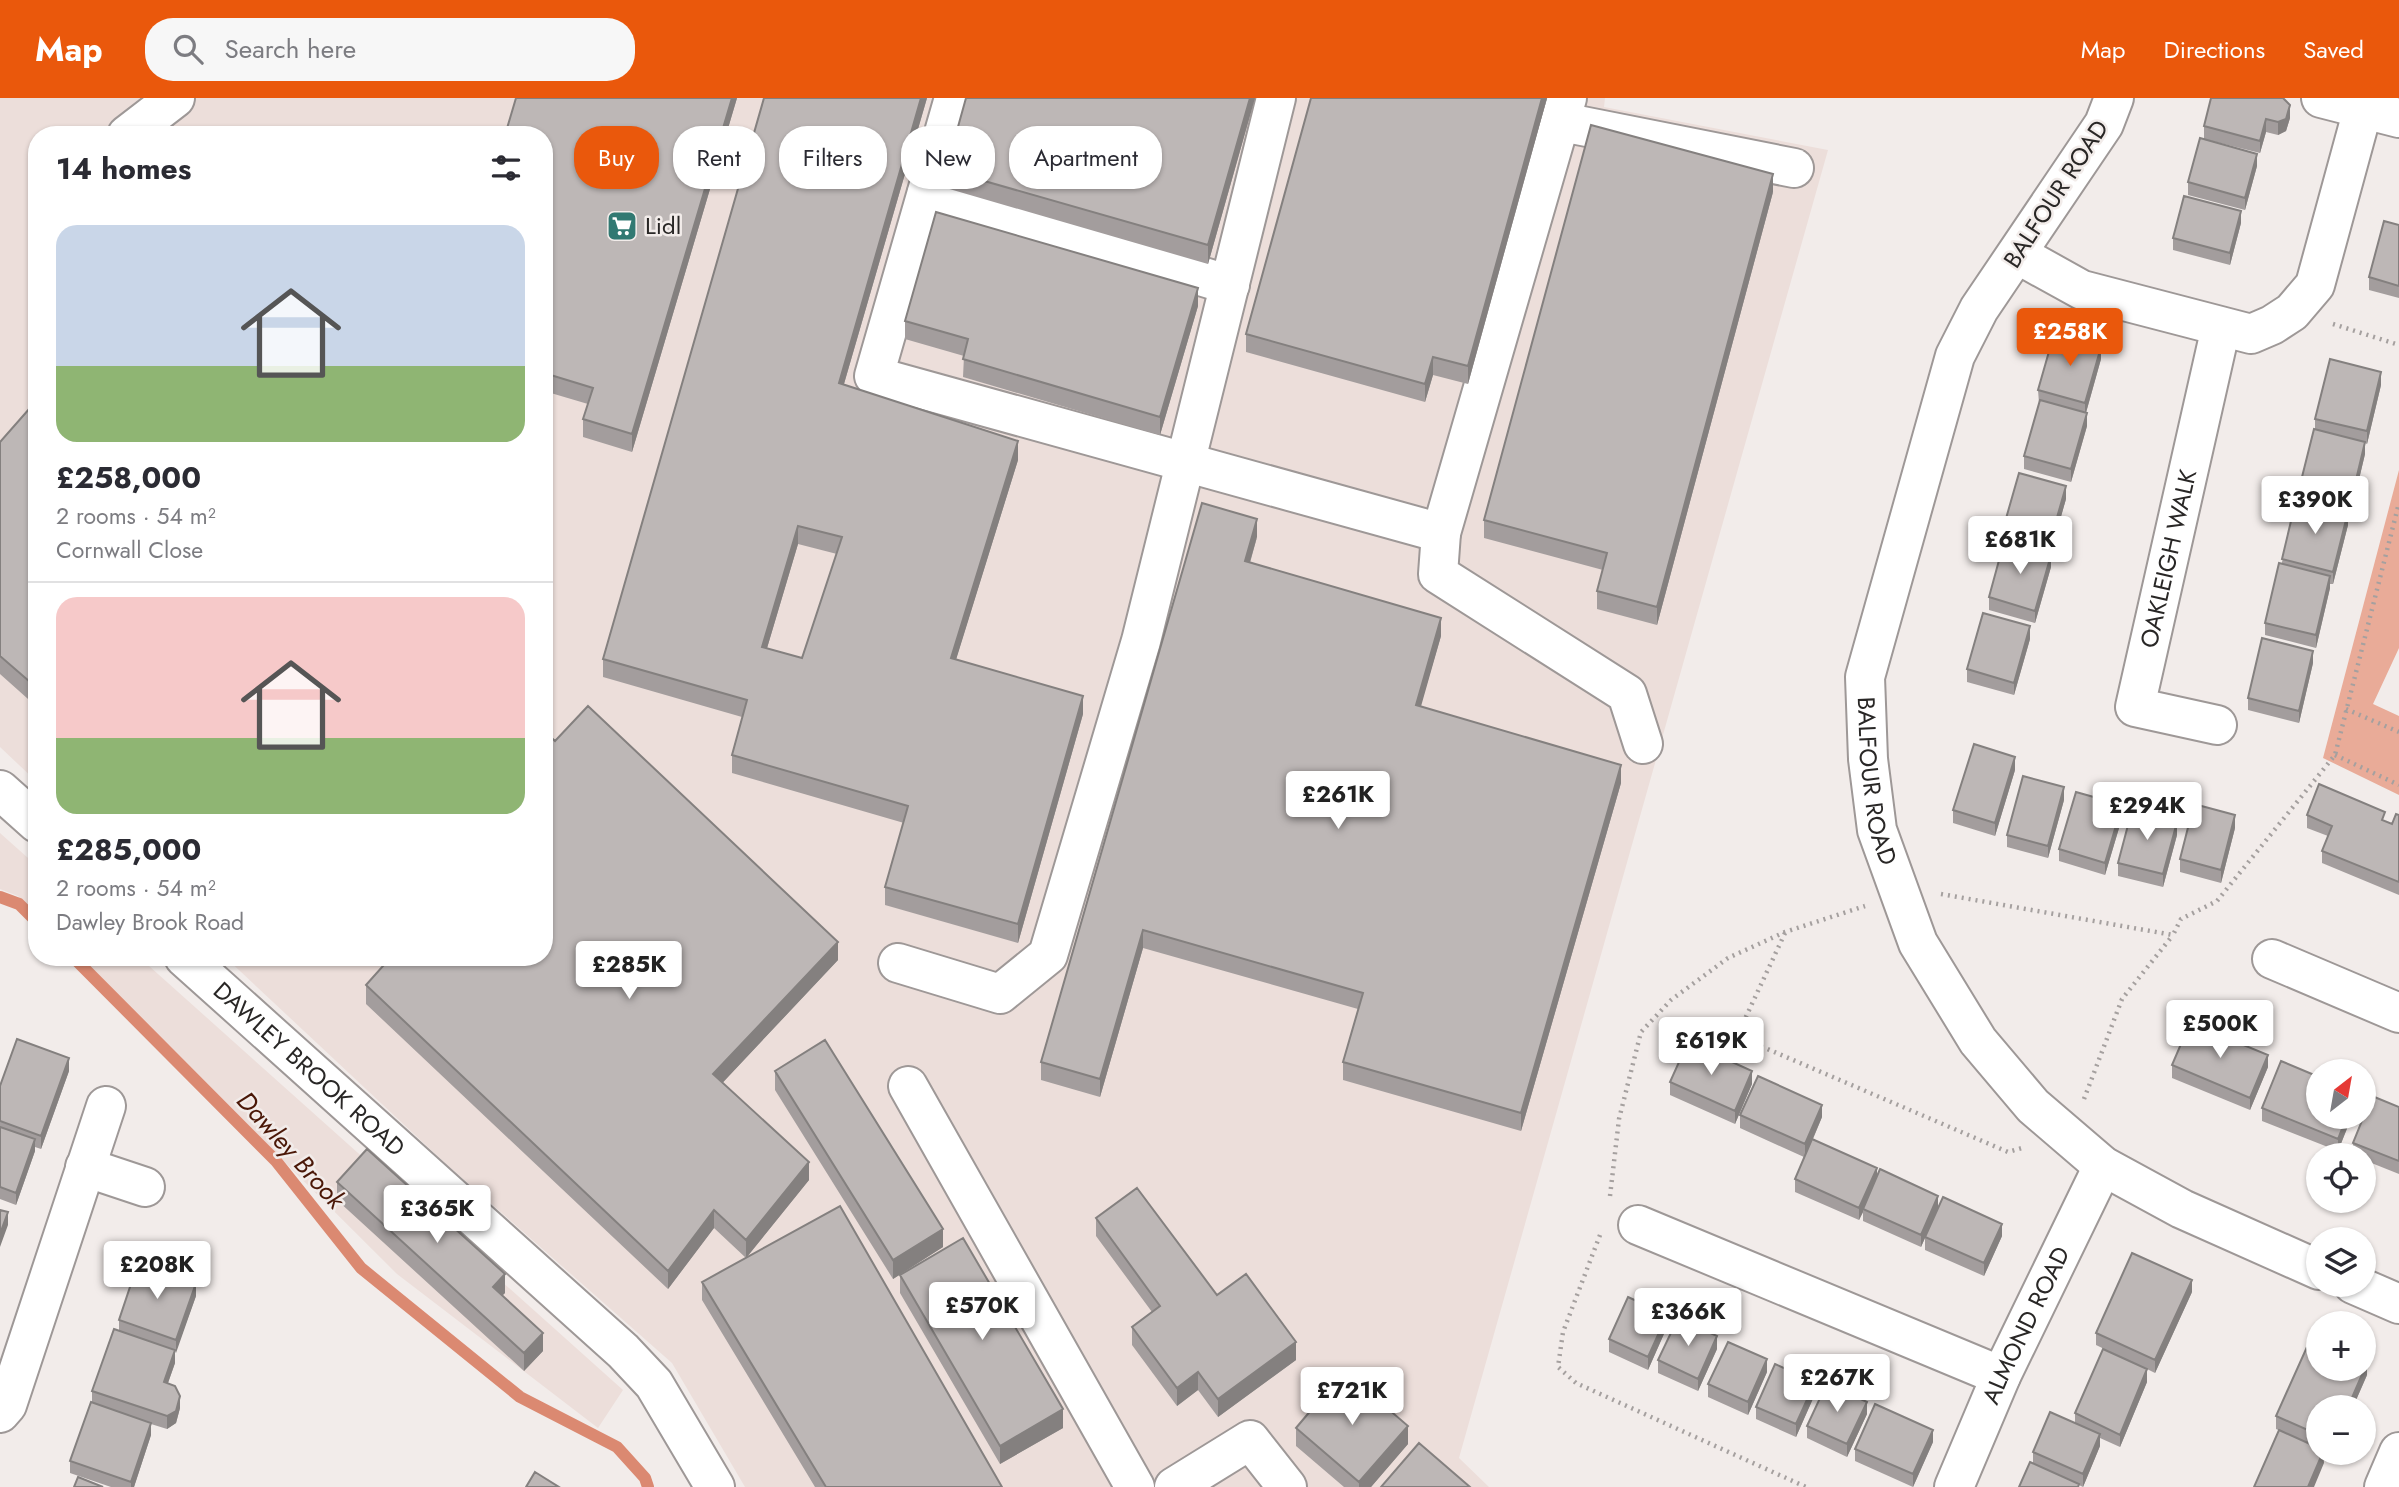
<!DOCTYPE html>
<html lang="en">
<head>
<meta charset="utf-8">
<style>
  body { margin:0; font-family:Jost,sans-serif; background:#f7f7f7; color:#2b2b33; height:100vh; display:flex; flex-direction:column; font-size:26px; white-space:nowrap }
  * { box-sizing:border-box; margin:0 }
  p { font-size:23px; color:#7c7c81 }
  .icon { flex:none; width:38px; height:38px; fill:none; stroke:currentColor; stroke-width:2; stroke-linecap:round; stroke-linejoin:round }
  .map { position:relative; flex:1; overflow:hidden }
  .side { position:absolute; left:28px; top:28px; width:525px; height:840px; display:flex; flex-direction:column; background:#fff; border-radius:28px; box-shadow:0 2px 5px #0004 }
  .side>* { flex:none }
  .banner { position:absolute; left:574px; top:28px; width:665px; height:63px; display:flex; gap:14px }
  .needle { width:46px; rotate:31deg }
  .fabs { position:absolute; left:2306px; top:961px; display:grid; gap:14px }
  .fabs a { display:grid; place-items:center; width:70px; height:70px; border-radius:50%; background:#fff; box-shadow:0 2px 5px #0004; font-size:35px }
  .price { position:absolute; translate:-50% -60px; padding:0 16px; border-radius:7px; background:#fff; color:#222; font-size:23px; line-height:46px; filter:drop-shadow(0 2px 4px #0008) }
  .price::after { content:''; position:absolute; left:50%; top:42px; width:21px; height:16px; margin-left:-10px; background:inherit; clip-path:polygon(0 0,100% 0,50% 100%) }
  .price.on { background:#ea580c; color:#fff }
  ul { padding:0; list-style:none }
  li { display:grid; align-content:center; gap:14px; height:371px; padding:0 28px }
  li+li { border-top:2px solid #e1e1e2 }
  li span { display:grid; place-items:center; height:217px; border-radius:21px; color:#555 }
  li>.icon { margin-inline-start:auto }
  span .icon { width:126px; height:126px; fill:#fffc; stroke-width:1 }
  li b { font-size:30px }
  h2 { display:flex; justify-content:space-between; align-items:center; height:84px; padding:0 28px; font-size:30px }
  .tag { padding:0 24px; border-radius:28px; background:#fff; box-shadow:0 2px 5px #0004; font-size:24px; line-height:63px }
  .tag.on { background:#ea580c; color:#fff }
  header { display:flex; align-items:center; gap:42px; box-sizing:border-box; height:98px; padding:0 35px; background:#ea580c; color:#fff }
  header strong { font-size:33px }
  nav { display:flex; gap:38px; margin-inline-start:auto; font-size:24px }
  .search { width:490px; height:63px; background:#f7f7f7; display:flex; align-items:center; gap:18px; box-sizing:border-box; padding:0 24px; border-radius:28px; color:#7c7c81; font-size:26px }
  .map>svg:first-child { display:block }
  .built { fill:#ecdeda }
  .green { fill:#e9ab98 }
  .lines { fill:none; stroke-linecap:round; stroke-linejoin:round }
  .stream { stroke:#db8971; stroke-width:12 }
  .minor-casing { stroke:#9e9897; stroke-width:42 }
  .path { stroke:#a5a09f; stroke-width:4.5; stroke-dasharray:2 5; stroke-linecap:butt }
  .minor { stroke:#fff; stroke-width:38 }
  .wall { fill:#a39d9d; fill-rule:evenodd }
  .shaded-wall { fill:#84807f }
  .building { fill:#bdb7b6; stroke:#84807f; stroke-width:2; fill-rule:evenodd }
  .labels { text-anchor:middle; stroke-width:5; stroke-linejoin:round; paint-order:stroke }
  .street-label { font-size:24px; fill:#292726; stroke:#f2ecea }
  .poi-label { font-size:24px; fill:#292726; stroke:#f2ecea; text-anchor:start }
  .water-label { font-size:26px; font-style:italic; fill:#4a1707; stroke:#f2ecea }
</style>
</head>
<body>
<header>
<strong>Map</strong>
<div class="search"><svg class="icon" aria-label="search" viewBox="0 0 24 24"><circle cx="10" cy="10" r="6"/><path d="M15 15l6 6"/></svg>Search here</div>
<nav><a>Map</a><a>Directions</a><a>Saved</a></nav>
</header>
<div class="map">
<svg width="2399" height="1389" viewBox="0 0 2399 1389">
  <rect width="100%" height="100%" fill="#f2ecea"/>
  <path class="built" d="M0,0H1605L1604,9L1828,52L1459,1360L1489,1389H745L672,1265L446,1066L225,859H544V37H37V684L0,649Z
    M0,735L37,768V817L18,798L0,791Z
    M79,859H139L623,1292L598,1330L397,1176Z"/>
  <path class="green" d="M2399,372V550L2373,606L2399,618V697L2323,660Z"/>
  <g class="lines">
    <path class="stream" d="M0,799L19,806L37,824
      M73,859L276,1063L361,1170L520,1299L617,1349L645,1380L648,1389"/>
    <g class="minor-casing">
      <g id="minor">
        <path d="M954,0L874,278L1441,435L1567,0"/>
        <path id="s1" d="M2114,0L2104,26L1979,211L1955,258L1865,579L1868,661L1877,732L1918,845L1978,943L2033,1008L2103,1068L2182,1111L2319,1172"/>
        <path d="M2321,0L2399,20"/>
        <path d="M1562,24L1794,70"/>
        <path d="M127,37L175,0"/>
        <path d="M927,95L1230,187"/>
        <path d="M2017,156L2082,192L2251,236L2272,227L2292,214L2315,187L2363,11"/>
        <path d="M1441,435L1438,476L1627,596L1643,646"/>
        <path id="s2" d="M2217,627L2135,609L2221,229"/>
        <path d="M0,692L37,725"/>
        <path id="s3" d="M184,859L623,1253L654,1286L715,1389"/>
        <path d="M2272,861L2399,915"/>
        <path d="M898,865L1000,896L1048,857L1141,543L1276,0"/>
        <path d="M908,988L1135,1389"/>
        <path d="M85,1069L145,1089"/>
        <path d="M1638,1127L2001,1278"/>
        <path d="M2353,1186L2399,1206"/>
        <path d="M0,1315L7,1307L106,1008"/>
        <path d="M1174,1389L1250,1342L1287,1389"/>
        <path id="s4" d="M1954,1389L2001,1278L2103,1068"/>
        <path d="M2384,1389L2399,1354"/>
      </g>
    </g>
    <path class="path" d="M2333,226L2399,247
      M2346,611L2399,634
      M2335,657L2399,687
      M1941,796L2173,837L2181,821L2217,803L2335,657L2399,405
      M1785,835L1737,938L2008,1054L2022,1050
      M2084,1001L2122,901L2173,837
      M1610,1098L1619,1021L1641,934L1671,902L1728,860L1785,834L1865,808
      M1600,1137L1563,1234L1558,1269L1576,1285L1806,1389"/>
    <use href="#minor" class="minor"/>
  </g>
  <path class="wall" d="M516,0H737L632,354L583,339V321L588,306L544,293V37Z
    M764,0H927L844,286L1018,362L956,561L1083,616L1018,845L885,807V789L904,725L732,675V657L742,619L603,579V561ZM798,446L837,456L802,560L767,550Z
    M966,0H1255L1208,166L946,90V72Z
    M1311,0H1547L1468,286L1433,277L1425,304L1246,254V236Z
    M2211,0L2290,20L2286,33L2278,37L2266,34L2260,55L2204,41V28Z
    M2257,68L2245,112L2188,97V84Z
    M1773,94L1657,527L1597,511V493L1603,472L1484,440V422Z
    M2241,125L2230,167L2173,152V140Z
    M2399,127V200L2369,192V179Z
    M1198,208L1160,337L963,279L964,258L905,241V223Z
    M2101,261L2086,315L2087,328L2071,384L2024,371V358L2039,305L2038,292Z
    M2381,287L2367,346L2365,345V356L2351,415H2348V427L2333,486H2330V490L2316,550L2265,537V525L2299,403V391L2315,331V321Z
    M37,302V609L0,576V344Z
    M2066,401L2050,457L2051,469L2035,525L1989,512V499L2004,444L2003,431Z
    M1257,439L1250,465L1441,538L1420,609L1621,685L1521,1033L1343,982V964L1358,911L1143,850L1100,999L1041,982V964Z
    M2030,541L2014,597L1967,584V571Z
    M2313,565L2299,625L2248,612V600Z
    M555,643L838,862L722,985L809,1082L747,1159L1002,1389H815L702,1202V1184L746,1160L714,1130L668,1191L366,906V887L544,859Z
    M2015,672L1995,738L1953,725V712Z
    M2064,702L2048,760L2007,749V737Z
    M2307,717L2385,723L2392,726L2399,717V797L2322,765V753L2328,738L2307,730Z
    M2122,720L2105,777L2059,763V751Z
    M2235,730L2221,785L2180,774V761Z
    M2177,737L2163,789L2118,778V765Z
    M2172,967L2268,969L2250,1012L2172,980Z
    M69,973L41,1051L35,1049V1053L16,1107L0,1101V988Z
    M775,973L943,1149L893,1181L775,992Z
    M1670,984L1752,986L1735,1026L1670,997Z
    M2399,1009V1076L2364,1062V1057H2353V1045Z
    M2262,1010L2352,1018L2338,1053L2262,1023Z
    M1740,1017L1822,1019L1813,1041L1877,1079L2002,1138L1984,1178L1925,1152V1140L1921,1149L1863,1123V1114L1859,1122L1795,1094V1081L1804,1059L1740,1030Z
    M337,1084L505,1195L502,1197L543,1253L524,1273L337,1102Z
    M1096,1120L1217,1197L1296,1262L1218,1319L1198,1292L1177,1308L1132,1247V1229L1152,1214L1096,1138Z
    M900,1177L1063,1330L1000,1366L900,1195Z
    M2192,1194L2155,1275L2147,1271V1284L2120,1349L2100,1340V1348L2083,1389L2079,1387V1389L2033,1365V1354L2075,1325V1315L2127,1262L2096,1247V1235Z
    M196,1198L175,1255V1265L168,1285L180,1310L176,1325L167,1331L151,1326V1337L134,1389H111L70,1375V1363L92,1305V1293L119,1233V1222Z
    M1667,1229L1648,1272L1609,1254V1241Z
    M1717,1251L1698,1293L1658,1275V1262Z
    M1767,1274L1748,1317L1708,1299V1286Z
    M2367,1277L2353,1309H2319V1350L2276,1331V1318Z
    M1815,1296L1796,1339L1756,1321V1309Z
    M1867,1316L1847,1359L1807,1340V1328Z
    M1296,1330L1408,1346L1371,1389H1344L1296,1348Z
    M1933,1344L1913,1389L1855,1363V1351Z"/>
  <path class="shaded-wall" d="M732,0H737L632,354V336Z
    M921,0H927L839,303V285Z
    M1250,0H1255L1208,166V147Z
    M1542,0H1547L1468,286V268Z
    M2290,7V20L2286,33L2278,37V24Z
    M2266,21V34L2260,55V43Z
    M2257,56V68L2245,112V100Z
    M1773,76V94L1657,527V509Z
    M2241,113V125L2230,167V155Z
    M1198,190V208L1160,337V319Z
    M2101,249V261L2085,318V305Z
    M1433,259V277L1425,304V286Z
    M2381,274V287L2367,346V333Z
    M2087,315V328L2071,384V371Z
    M1018,343V362L951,578V560Z
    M2365,344V356L2351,415V403Z
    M2066,388V401L2050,457V444Z
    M2348,414V427L2333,486V474Z
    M1257,421V439L1245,481V463Z
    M798,428V446L762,567V549Z
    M2051,457V469L2035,525V513Z
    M2330,478V490L2316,550V537Z
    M1441,520V538L1416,626V607Z
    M2030,528V541L2014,597V585Z
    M2313,553V565L2299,625V613Z
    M1083,598V616L1018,845V826Z
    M2015,659V672L1995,738V725Z
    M1621,667V685L1521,1033V1015Z
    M2064,689V702L2048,760V748Z
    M2122,707V720L2105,777V765Z
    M2235,717V730L2221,785V772Z
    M2177,724V737L2163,789V776Z
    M1143,832V850L1100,999V981Z
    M838,844V862L713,995V976Z
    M2268,957V969L2250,1012V1000Z
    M69,960V973L41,1051V1038Z
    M1752,973V986L1735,1026V1013Z
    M1822,1007V1019L1805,1059V1046Z
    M2347,1018H2352L2338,1053V1041Z
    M35,1041V1053L16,1107V1095Z
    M809,1064V1082L746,1160V1142Z
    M1877,1070V1083L1863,1111V1114L1859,1122V1110Z
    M1938,1098V1110L1921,1149V1137Z
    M714,1112V1130L668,1191V1173Z
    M8,1114V1127L0,1149V1136Z
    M2002,1126V1138L1984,1178V1165Z
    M943,1131V1149L893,1181V1162Z
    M505,1176V1195L493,1207V1189Z
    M2192,1182V1194L2155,1275V1262Z
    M196,1185V1198L176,1255V1242Z
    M1667,1217V1229L1648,1272V1259Z
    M543,1235V1253L524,1273V1255Z
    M1717,1238V1251L1698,1293V1281Z
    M1296,1244V1262L1218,1319V1301Z
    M175,1252V1265L164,1296V1284Z
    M1767,1261V1274L1748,1317V1304Z
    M2367,1265V1277L2353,1309H2348Z
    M2147,1271V1284L2120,1349V1337Z
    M1198,1274V1292L1177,1308V1290Z
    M1815,1284V1296L1796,1339V1326Z
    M180,1298V1310L176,1325L167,1331V1318Z
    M1867,1304V1316L1847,1359V1346Z
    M1063,1311V1330L1000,1366V1348Z
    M151,1325V1337L134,1389H131V1384Z
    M1408,1328V1346L1371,1389H1359V1384Z
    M1933,1332V1344L1913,1389V1376Z
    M2100,1336V1348L2083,1389V1376Z
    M2323,1354L2324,1365L2314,1389H2308Z"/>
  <path class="building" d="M516,0H732L632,336L583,321L593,290L544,275V212L547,201L544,200V37H505Z
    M764,0H921L839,285L1018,343L951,560L1083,598L1018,826L885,789L908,708L732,657L747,602L603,561ZM798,428L842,439L802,560L762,549Z
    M966,0H1250L1208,147L946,72Z
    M1311,0H1542L1468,268L1433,259L1425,286L1246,236Z
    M2211,0H2283L2290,7L2286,21L2278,24L2266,21L2260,43L2204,28Z
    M1591,27L1773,76L1657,509L1597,493L1607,455L1484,422Z
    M2200,40L2257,56L2245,100L2188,84Z
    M2184,98L2241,113L2230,155L2173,140Z
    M936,114L1198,190L1160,319L963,261L968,241L905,223Z
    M2384,123L2399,127V188L2369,179Z
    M2054,236L2101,249L2085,305L2038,292Z
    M2330,261L2381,274L2367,333L2315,321Z
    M37,302V590L0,558V344Z
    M2040,302L2087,315L2071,371L2024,358Z
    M2314,331L2365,344L2351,403L2299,391Z
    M2019,375L2066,388L2050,444L2003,431Z
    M2296,402L2348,414L2333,474L2282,461Z
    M1202,405L1257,421L1245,463L1441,520L1416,607L1621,667L1521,1015L1343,964L1363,895L1143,832L1100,981L1041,964Z
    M2004,444L2051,457L2035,513L1989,499Z
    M2279,465L2330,478L2316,537L2265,525Z
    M1983,515L2030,528L2014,585L1967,571Z
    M2262,540L2313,553L2299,613L2248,600Z
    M588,608L838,844L713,976L809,1064L746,1142L714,1112L668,1173L366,887L391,859H544V633L555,643Z
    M1974,646L2015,659L1995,725L1953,712Z
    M2023,678L2064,689L2048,748L2007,737Z
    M2319,686L2385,714L2382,722L2392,726L2396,716L2399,717V784L2322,753L2332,728L2307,717Z
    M2076,694L2122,707L2105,765L2059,751Z
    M2194,706L2235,717L2221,772L2180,761Z
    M2132,712L2177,724L2163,776L2118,765Z
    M2190,925L2268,957L2250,1000L2172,967Z
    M17,941L69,960L41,1038L0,1023V988Z
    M825,942L943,1131L893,1162L775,973Z
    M1688,944L1752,973L1735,1013L1670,984Z
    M2281,963L2319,979V1018H2347L2338,1041L2262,1010Z
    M1758,978L1822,1007L1805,1046L1740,1017Z
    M2372,998L2399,1009V1063L2353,1045Z
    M0,1029L35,1041L16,1095L0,1089Z
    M1812,1041L1877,1070L1859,1110L1795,1081Z
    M367,1051L505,1176L493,1189L543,1235L524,1255L337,1084Z
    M1880,1071L1938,1098L1921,1137L1863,1111Z
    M1137,1090L1217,1197L1246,1176L1296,1244L1218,1301L1198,1274L1177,1290L1132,1229L1160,1208L1096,1120Z
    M1943,1099L2002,1126L1984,1165L1925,1139Z
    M840,1108L1002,1389H826L702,1184Z
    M0,1112L8,1114L0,1136Z
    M963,1140L1063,1311L1000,1348L900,1177Z
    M2132,1155L2192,1182L2155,1262L2096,1235Z
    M138,1165L196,1185L176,1242L119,1222Z
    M1628,1199L1667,1217L1648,1259L1609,1241Z
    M1678,1220L1717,1238L1698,1281L1658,1262Z
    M114,1231L175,1252L164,1284L175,1288L180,1298L176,1313L167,1318L92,1293Z
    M2311,1240L2319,1243V1270H2364V1264L2367,1265L2348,1309H2319V1337L2276,1318Z
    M1728,1244L1767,1261L1748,1304L1708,1286Z
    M2103,1251L2147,1271L2120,1337L2075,1315Z
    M1775,1266L1815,1284L1796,1326L1756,1309Z
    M1344,1273L1408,1328L1359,1384L1296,1330Z
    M1827,1285L1867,1304L1847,1346L1807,1328Z
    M91,1304L151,1325L131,1384L70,1363Z
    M1875,1306L1933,1332L1913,1376L1855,1351Z
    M2050,1314L2100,1336L2083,1376L2033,1354Z
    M2279,1332L2319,1350V1354H2323L2308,1389H2254Z
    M1419,1345L1470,1389H1381Z
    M2030,1364L2079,1386L2078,1389H2019Z
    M535,1374L559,1389H526Z
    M78,1379L103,1389H74Z"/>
  <defs>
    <g id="supermarket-square" transform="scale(1.575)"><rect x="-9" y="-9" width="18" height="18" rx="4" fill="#317972" stroke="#f2ecea"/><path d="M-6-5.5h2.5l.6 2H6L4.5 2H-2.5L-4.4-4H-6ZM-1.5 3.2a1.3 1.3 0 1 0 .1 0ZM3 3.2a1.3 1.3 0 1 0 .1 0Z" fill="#fff"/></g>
  </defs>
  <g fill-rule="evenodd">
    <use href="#supermarket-square" x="622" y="128"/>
  </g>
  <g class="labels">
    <g class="street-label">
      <text transform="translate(2056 96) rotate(-57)" y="8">BALFOUR ROAD</text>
      <text dy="8" stroke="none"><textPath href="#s2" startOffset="236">OAKLEIGH WALK</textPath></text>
      <text dy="8" stroke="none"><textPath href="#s1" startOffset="742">BALFOUR ROAD</textPath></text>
      <text dy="8" stroke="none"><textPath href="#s3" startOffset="168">DAWLEY BROOK ROAD</textPath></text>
      <text dy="8" stroke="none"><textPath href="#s4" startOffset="177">ALMOND ROAD</textPath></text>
    </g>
    <g class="poi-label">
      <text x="645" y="136">Lidl</text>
    </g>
    <g class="water-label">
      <text transform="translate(291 1052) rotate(48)" y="9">Dawley Brook</text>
    </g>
  </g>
</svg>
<div class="fabs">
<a><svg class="needle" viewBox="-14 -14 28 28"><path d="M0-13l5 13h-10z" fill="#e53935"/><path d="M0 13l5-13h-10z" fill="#7c7c81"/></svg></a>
<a><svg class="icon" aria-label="locate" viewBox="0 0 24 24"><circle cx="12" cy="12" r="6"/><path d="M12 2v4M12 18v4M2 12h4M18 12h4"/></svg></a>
<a><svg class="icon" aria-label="layers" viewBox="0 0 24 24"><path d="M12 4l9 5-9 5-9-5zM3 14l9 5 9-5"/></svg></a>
<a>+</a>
<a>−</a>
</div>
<b class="price on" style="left:2070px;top:270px">£258K</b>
<b class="price" style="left:2315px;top:438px">£390K</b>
<b class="price" style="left:2020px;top:478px">£681K</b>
<b class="price" style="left:1338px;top:733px">£261K</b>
<b class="price" style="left:2147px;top:744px">£294K</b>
<b class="price" style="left:629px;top:903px">£285K</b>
<b class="price" style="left:2220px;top:962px">£500K</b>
<b class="price" style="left:1711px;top:979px">£619K</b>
<b class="price" style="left:437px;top:1147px">£365K</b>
<b class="price" style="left:157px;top:1203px">£208K</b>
<b class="price" style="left:982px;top:1244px">£570K</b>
<b class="price" style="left:1688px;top:1250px">£366K</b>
<b class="price" style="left:1837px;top:1316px">£267K</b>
<b class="price" style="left:1352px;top:1329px">£721K</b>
<div class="banner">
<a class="tag on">Buy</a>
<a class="tag">Rent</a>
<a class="tag">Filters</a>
<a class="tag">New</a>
<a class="tag">Apartment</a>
</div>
<section class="side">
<h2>14 homes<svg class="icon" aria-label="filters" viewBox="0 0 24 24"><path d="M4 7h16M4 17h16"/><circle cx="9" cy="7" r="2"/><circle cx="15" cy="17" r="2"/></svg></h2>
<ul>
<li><span style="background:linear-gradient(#c9d6e8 65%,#8fb573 0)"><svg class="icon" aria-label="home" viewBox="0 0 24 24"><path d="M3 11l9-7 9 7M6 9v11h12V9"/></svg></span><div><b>£258,000</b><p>2 rooms · 54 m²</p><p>Cornwall Close</p></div></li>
<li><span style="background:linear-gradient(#f6c9c9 65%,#8fb573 0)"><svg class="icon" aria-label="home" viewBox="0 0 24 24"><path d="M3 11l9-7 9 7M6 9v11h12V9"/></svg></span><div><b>£285,000</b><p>2 rooms · 54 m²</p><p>Dawley Brook Road</p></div></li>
</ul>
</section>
</div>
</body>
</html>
